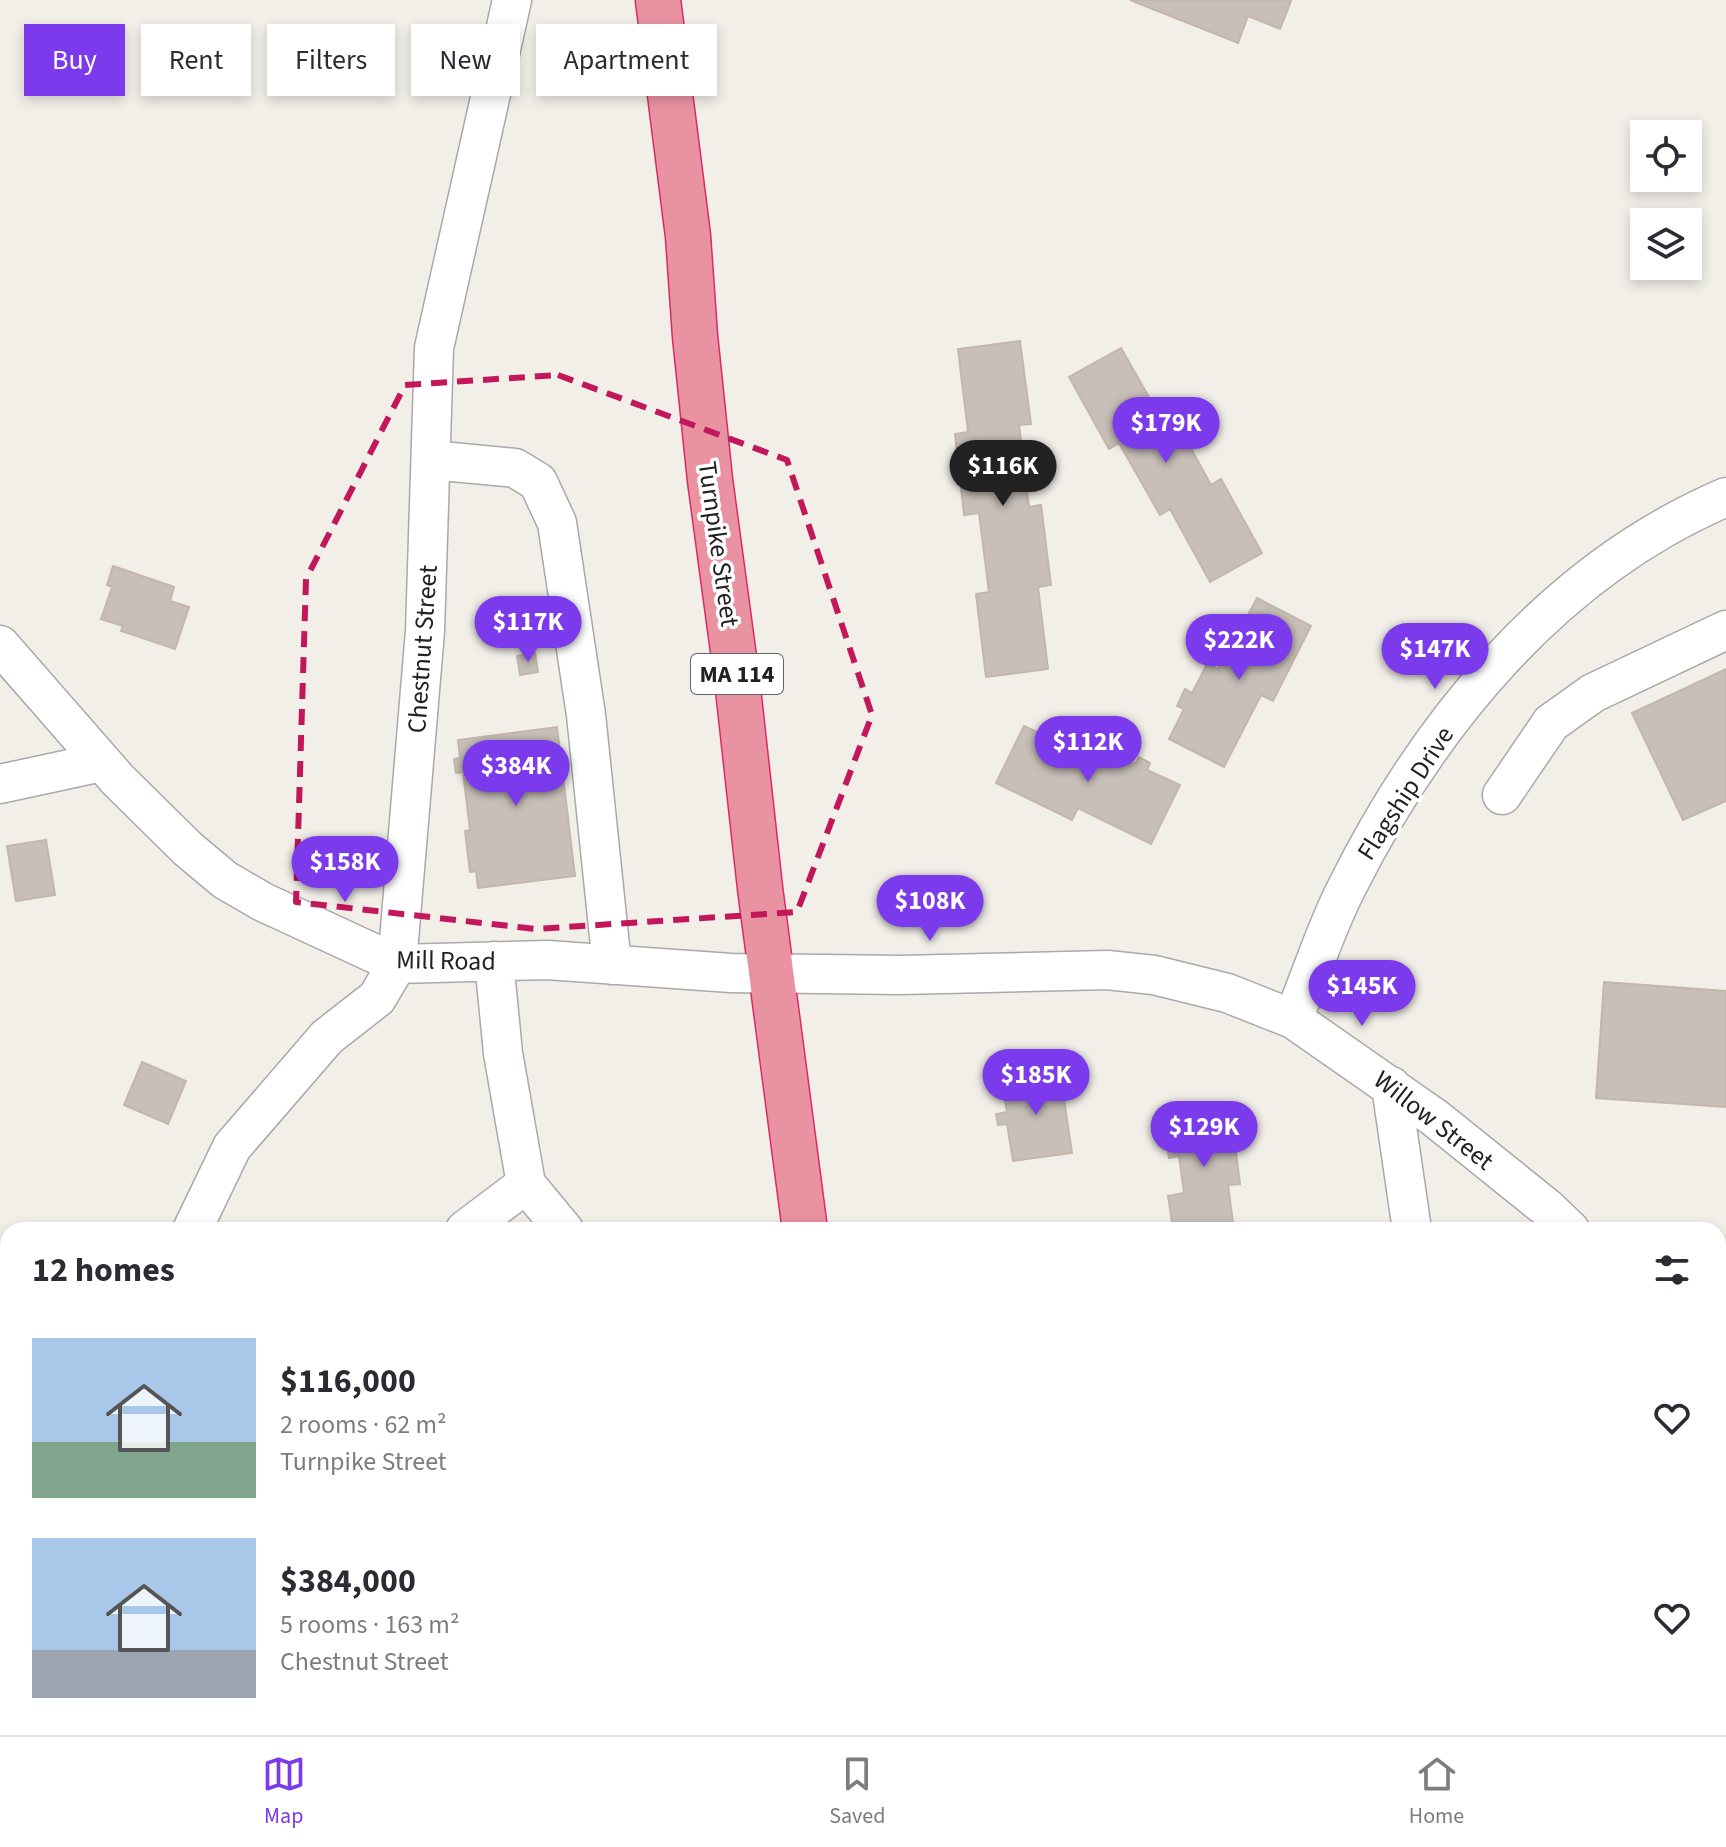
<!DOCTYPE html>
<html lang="en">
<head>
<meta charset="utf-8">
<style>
  body { margin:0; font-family:"Source Sans 3",sans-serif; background:#f2f2f3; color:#2b2b33; height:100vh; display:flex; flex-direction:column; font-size:30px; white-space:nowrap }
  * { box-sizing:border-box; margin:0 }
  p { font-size:26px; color:#7c7c81 }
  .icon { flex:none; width:44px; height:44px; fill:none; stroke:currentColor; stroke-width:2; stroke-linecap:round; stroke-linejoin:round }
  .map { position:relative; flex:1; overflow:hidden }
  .panel { position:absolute; left:0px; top:1222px; width:1726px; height:514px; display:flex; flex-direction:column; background:#fff; border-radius:24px 24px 0 0; box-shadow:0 4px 12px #0003 }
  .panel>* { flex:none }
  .hud { position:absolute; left:24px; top:24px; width:800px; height:72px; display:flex; gap:16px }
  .controls { position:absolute; left:1630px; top:120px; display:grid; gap:16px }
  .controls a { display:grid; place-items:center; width:72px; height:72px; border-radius:0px; background:#fff; box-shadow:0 4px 12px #0003; font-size:40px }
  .price { position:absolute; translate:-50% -68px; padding:0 18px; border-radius:28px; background:#7c3aed; color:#fff; font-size:26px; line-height:52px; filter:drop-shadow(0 2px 4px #0008) }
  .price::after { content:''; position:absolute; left:50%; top:48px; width:24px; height:18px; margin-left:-12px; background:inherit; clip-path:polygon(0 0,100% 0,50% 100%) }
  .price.active { background:#222; color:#fff }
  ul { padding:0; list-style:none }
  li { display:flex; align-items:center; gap:24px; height:200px; padding:0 32px }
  li span { display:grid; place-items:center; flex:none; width:224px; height:160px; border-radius:0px; color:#555 }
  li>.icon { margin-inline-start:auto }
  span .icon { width:96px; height:96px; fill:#fffc; stroke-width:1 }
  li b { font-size:34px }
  h2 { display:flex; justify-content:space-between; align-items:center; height:96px; padding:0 32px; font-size:34px }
  .tag { padding:0 28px; border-radius:0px; background:#fff; box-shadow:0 4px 12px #0003; font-size:28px; line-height:72px }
  .tag.active { background:#7c3aed; color:#fff }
  .tab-bar { display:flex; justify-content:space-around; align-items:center; height:112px; border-top:2px solid #e1e1e2; background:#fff; font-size:22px; color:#7c7c81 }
  .tab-bar a { display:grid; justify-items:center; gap:4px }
  .tab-bar .active { color:#7c3aed }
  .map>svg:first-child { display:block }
  .park { fill:#c8facc }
  .pitch { fill:#88e0be }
  .building { fill:#c7bfb8; stroke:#c4b6ab; stroke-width:2 }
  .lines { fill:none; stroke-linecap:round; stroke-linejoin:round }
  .minor-casing { stroke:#a9a9a9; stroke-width:41 }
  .highway-casing { stroke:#dc2a67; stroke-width:47 }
  .minor { stroke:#fff; stroke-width:38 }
  .highway { stroke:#e892a2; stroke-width:44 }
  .marked { fill:none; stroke:#c2185b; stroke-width:6; stroke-dasharray:16 10; stroke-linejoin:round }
  .labels { text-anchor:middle; stroke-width:7; stroke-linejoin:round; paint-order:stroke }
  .shield { fill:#fff; stroke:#646464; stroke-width:2 }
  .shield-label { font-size:24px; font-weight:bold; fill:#222 }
  .street-label { font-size:26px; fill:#222; stroke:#fff }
</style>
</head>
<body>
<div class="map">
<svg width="1726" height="1735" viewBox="0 0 1726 1735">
  <rect width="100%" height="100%" fill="#f2efe9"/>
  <path class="park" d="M0,1451L8,1466V1728H38V1735H0Z"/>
  <path class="pitch" d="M1333,1728H1452V1735H1333Z"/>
  <path class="building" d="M1130,0H1289L1291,1L1280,29L1248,16L1238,43Z
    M1020,341L1031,424L1019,425L1029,507L1041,505L1051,585L1038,587L1048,669L986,677L976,594L989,592L979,513L964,515L955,434L968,432L958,349Z
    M1121,348L1162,420L1172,414L1211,485L1221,479L1262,553L1210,582L1170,509L1160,515L1119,443L1109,449L1069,377Z
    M113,566L174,587L170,601L189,607L175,649L121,631L123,626L101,619L112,587L107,585Z
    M1257,598L1311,626L1273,701L1261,695L1224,767L1169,739L1184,709L1177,706L1185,689L1192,693L1207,664L1218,669L1233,638L1225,634L1231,623L1241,628Z
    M535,653L538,672L520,675L517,656Z
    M1726,669V801L1683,820L1632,713Z
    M1024,726L1054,740L1058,733L1072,740L1069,747L1100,762L1106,750L1135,764L1139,757L1150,763L1147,770L1180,785L1151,844L1078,808L1072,820L996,783Z
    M557,727L575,876L478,888L476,871L470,872L465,831L470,830L463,772L456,773L454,759L460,758L458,740Z
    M46,840L55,895L16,901L7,846Z
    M1604,982L1726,991V1107L1596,1098Z
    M142,1062L186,1081L168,1124L124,1105Z
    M1060,1072L1072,1153L1013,1161L1007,1124L998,1125L996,1114L1007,1112L1002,1081Z
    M1230,1104L1240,1184L1228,1185L1234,1230H1165L1173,1228L1168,1196L1184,1193L1179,1156L1169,1158L1167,1144L1176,1142L1172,1111Z
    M412,1728H471L462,1735H418Z
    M475,1728H509L500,1735H481Z
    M1099,1728H1160L1161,1735H1090L1089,1731Z
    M1532,1728H1713V1735H1533Z"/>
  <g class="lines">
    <g class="minor-casing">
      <path id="minor" d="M431,460L515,468L538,482L557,523L586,715L612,965
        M0,645L118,780L188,849L225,880L263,902L397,964L547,960L731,973L901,975L1107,970L1154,975L1227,993L1293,1019L1435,1118L1547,1208L1570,1230
        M0,784L102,762
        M1502,795L1551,723L1593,693L1726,630
        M494,961L503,1053L526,1184L564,1230
        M1293,1019C1311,976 1325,930 1346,889C1428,724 1553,571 1726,497
        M1391,1086L1412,1230
        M192,1230L232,1147L327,1037L377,998L397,964L425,631L434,348L512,0
        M465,1230L526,1184
        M1718,1299H1726
        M1718,1401L1726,1415
        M212,1728L214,1735
        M382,1728L385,1735
        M130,1735V1728
        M552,1735L561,1728"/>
    </g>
    <g class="highway-casing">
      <path id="highway" d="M658,0L688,236L695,336L710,480L737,680L760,888L805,1230
        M869,1728L870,1735"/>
    </g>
    <use href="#minor" class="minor"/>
    <use href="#highway" class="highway"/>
  </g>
  <path class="marked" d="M558,375L787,460L872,715L797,912L536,929L296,902L306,579L405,385Z"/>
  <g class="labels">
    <rect class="shield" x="691" y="654" width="92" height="40" rx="6"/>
    <g class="shield-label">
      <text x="737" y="682">MA 114</text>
    </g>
    <g class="street-label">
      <text transform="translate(719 544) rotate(82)" y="9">Turnpike Street</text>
      <text transform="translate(422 649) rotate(-86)" y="9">Chestnut Street</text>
      <text transform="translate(1405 793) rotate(-57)" y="9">Flagship Drive</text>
      <text transform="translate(446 960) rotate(1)" y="9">Mill Road</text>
      <text transform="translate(1434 1120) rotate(38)" y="9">Willow Street</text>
    </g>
  </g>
</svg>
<div class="controls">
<a><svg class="icon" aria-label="locate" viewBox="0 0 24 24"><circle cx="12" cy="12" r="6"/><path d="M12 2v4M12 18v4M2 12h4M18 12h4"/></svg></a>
<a><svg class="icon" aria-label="layers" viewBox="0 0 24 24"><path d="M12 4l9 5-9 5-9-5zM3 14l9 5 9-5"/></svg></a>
</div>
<b class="price" style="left:1166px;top:465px">$179K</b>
<b class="price active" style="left:1003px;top:508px">$116K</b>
<b class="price" style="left:528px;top:664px">$117K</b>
<b class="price" style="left:1239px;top:682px">$222K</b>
<b class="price" style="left:1435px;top:691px">$147K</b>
<b class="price" style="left:1088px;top:784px">$112K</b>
<b class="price" style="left:516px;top:808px">$384K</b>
<b class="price" style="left:345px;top:904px">$158K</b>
<b class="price" style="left:930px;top:943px">$108K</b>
<b class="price" style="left:1362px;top:1028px">$145K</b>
<b class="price" style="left:1036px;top:1117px">$185K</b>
<b class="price" style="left:1204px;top:1169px">$129K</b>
<div class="hud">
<a class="tag active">Buy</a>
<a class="tag">Rent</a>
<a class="tag">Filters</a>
<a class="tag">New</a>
<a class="tag">Apartment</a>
</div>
<section class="panel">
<h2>12 homes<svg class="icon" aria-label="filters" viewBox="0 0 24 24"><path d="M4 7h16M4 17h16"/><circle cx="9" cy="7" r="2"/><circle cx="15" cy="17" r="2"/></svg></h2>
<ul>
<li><span style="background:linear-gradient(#a9c7e8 65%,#7fa58c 0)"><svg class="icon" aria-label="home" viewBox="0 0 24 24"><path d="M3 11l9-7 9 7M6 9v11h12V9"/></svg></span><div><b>$116,000</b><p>2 rooms · 62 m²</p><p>Turnpike Street</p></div><svg class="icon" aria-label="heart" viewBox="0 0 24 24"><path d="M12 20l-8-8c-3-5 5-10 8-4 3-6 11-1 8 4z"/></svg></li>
<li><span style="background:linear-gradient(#a9c7e8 70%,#9aa5b1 0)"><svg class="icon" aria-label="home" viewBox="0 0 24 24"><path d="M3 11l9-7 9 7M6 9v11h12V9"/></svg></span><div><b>$384,000</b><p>5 rooms · 163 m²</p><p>Chestnut Street</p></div><svg class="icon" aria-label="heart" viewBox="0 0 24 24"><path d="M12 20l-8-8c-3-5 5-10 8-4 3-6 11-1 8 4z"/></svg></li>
</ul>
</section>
</div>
<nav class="tab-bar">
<a class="active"><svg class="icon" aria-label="map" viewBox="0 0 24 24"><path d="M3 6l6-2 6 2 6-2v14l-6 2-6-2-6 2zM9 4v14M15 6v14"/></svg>Map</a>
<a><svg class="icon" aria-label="saved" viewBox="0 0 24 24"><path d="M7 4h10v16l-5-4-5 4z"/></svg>Saved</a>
<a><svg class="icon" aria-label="home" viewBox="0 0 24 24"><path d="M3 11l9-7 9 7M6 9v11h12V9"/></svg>Home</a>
</nav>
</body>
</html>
